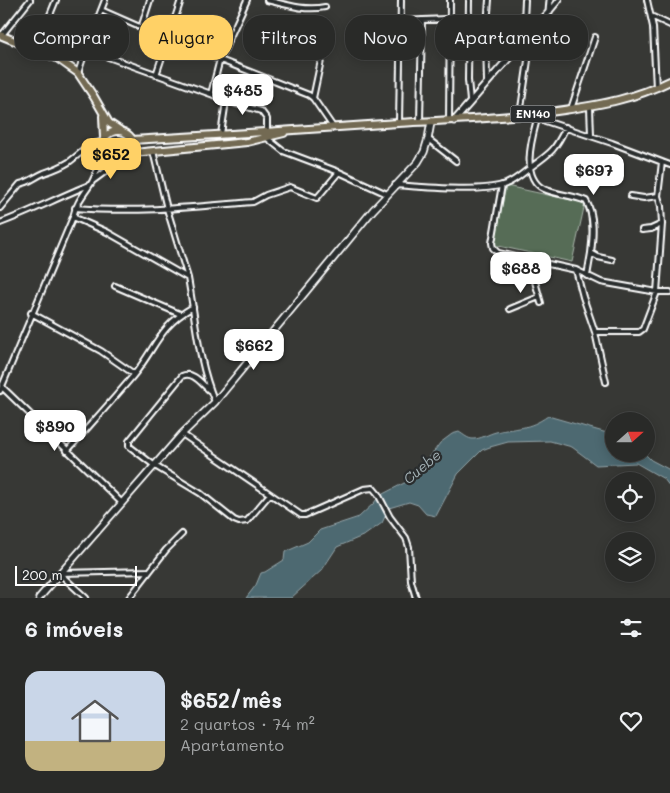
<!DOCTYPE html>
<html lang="pt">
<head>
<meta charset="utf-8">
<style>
  body { margin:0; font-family:Mali,sans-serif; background:#353634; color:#f1f3f6; height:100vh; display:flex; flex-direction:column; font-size:19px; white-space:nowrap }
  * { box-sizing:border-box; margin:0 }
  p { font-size:16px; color:#a5a7a8 }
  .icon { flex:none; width:28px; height:28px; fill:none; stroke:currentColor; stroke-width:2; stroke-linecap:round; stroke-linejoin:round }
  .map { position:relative; height:598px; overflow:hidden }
  .side { display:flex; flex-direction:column; background:#292a28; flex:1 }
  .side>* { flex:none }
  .top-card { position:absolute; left:15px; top:15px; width:640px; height:45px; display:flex; gap:10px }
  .needle { width:32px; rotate:69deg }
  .fabs { position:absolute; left:605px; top:412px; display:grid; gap:10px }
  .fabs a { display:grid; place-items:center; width:50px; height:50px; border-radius:50%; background:#292a28; box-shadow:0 2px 12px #0003,0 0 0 1px #454645; font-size:25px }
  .scale { position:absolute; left:15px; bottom:12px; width:122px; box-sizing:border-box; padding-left:5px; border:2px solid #fff; border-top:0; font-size:14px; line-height:18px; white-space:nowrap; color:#fff; -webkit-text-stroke:4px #2a2d2e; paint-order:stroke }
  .price { position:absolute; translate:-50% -42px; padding:0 11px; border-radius:10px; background:#fff; color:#222; font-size:16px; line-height:32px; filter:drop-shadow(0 1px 2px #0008) }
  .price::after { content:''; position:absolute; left:50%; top:30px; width:15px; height:11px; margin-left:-8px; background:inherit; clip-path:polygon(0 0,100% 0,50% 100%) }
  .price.selected { background:#ffd166; color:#111 }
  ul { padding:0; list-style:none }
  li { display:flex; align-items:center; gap:15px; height:125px; padding:0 25px }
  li+li { border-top:1px solid #454645 }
  li span { display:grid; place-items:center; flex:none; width:140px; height:100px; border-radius:15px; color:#555 }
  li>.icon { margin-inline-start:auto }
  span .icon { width:60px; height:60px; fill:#fffc; stroke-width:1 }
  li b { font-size:21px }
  h2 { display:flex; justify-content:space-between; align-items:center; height:60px; padding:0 25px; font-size:21px }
  .chip { padding:0 18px; border-radius:20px; background:#292a28; box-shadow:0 2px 12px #0003,0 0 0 1px #454645; font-size:18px; line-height:45px }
  .chip.selected { background:#ffd166; color:#111 }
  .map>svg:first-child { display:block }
  .green { fill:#566c57; stroke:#aab6ab }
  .water { fill:#4d6971; stroke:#94a5aa }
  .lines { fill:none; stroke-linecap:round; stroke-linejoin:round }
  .minor-casing { stroke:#fff; stroke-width:8 }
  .tertiary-casing { stroke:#fff; stroke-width:9 }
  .secondary-casing { stroke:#fff; stroke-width:9 }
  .primary-casing { stroke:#fff; stroke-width:10 }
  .minor { stroke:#2a2d2e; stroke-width:4 }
  .tertiary { stroke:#2a2d2e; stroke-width:5 }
  .secondary { stroke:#2a2d2e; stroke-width:5.5 }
  .primary { stroke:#736b52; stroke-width:6 }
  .labels { text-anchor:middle; stroke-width:4.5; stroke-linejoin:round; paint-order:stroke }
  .shield { fill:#2a2d2e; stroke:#bfc0c0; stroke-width:1 }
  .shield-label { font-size:11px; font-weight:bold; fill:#fff }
  .water-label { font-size:14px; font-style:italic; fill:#a6b4b8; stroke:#2a2d2e }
</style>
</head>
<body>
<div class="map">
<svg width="670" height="598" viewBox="0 0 670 598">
  <rect width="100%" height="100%" fill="#373835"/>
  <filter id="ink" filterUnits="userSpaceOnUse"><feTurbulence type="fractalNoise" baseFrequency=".02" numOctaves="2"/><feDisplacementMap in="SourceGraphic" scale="10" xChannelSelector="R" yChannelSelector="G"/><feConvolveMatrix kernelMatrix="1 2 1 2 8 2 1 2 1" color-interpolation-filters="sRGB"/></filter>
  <g filter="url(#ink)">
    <path class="green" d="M506,186L585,203L572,262L494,245Z"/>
    <path class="water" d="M548,416L614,435V454H645L651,460L670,470V487L664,479L636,463L596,465L572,447L550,441L508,442L490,447L482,450L458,474L436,516L426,514L418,505L409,502L389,508L382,523L365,535L337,547L322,570L291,598H246L256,585L261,573L265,572L284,560L285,552L308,542L320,530L359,517L374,503L379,496L412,479L424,465L440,443L452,434L459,432C464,435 468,439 473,439C481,439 488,434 496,432C518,427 528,430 548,416Z"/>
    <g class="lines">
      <g class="minor-casing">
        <path id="minor" d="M267,0C287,5 305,11 325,7
          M469,0L468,80L470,101
          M647,0L653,27L656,88
          M101,10L167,39L309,95L313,98L333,127
          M549,12L559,0
          M651,16L670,25
          M401,21L468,18
          M141,28L150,0
          M2,35L30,0
          M523,41L525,0
          M36,49L56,0
          M86,49L105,0
          M78,73L86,49L211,94L226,101L261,111L267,119V138L283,151L339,172L387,194
          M156,75L181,0
          M487,83L486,37L489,0
          M211,94L220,59L247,0
          M313,98L326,37
          M590,107L591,135
          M571,109L595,37
          M520,115L532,33
          M530,116L612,143L670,165
          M537,119C532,138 520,177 544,189C557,195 573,195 586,201C595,215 593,237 591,253L598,257L612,260
          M449,121L450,0
          M420,122L422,20
          M399,123L401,0
          M221,134L226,101
          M428,139L456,161
          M153,151L167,209L188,278
          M94,180L117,163
          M395,185C423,187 481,193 506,184C516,180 523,173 531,167C552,152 555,150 566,127
          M502,185L492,243L493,248L498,253L576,270
          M631,196L644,198L658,196
          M0,208L20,184C31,182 34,177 44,173C53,170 61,167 69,162C79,155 89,143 102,142
          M75,208C135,213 193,207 253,202L266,195L290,187L317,198L339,172
          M73,217L107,232L188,278C196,321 198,362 215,402
          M0,223C30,212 59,197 89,185
          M642,230L651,229L662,224
          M534,262V278L541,303
          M587,276L591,253
          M115,286L180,314
          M510,309L539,297
          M31,313L101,351L134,374
          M595,332H639L643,329L657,292L662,224L661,206L658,196L662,162
          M606,382L595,332L583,297L576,270L601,282L657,292H670
          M2,387L122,503
          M209,390C201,383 193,371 182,376L129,441V446L155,466L200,493L234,520L239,522L247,521L270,494
          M0,391L73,217C76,203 84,194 92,182C97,173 100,161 102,151
          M182,434L301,515H305L364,489L373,488L378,494L390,517L406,538L409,547L411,581L416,598
          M67,451C89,426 112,401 133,376C156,348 158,327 193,307
          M61,573L148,571
          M60,574L86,598
          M129,598L166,550L182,534"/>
      </g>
      <g class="tertiary-casing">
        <path id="tertiary" d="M454,121L549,12L550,0"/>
      </g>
      <g class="secondary-casing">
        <path id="secondary" d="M39,598L182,434L215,402L373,210L418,162L424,152L428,139L431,122"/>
      </g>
      <g class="primary-casing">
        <path id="primary" d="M0,35L57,58L78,73L94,97L109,123L121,131
          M103,116L104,138
          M102 147a16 16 0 1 1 32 0a16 16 0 1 1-32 0Z
          M132,140C221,135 309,129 398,123C454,120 509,118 564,110C603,104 634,99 670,81
          M133,153L247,142L284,133"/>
      </g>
      <use href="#minor" class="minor"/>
      <use href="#tertiary" class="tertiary"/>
      <use href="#secondary" class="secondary"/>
      <use href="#primary" class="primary"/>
    </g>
  </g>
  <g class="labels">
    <rect class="shield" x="510.5" y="105.5" width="45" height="17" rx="4"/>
    <g class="shield-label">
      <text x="533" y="118">EN140</text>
    </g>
    <g class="water-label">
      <text transform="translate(422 467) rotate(-40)" y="5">Cuebe</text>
    </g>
  </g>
</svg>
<div class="fabs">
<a><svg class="needle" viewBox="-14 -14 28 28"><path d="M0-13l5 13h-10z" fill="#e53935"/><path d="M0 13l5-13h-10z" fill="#a5a7a8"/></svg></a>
<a><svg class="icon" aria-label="locate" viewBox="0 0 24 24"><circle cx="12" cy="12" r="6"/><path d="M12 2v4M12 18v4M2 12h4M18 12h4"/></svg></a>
<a><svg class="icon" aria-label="layers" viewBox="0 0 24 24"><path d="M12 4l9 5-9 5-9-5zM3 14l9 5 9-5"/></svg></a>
</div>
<div class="scale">200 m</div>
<b class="price" style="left:243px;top:116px">$485</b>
<b class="price selected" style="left:111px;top:180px">$652</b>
<b class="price" style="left:594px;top:196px">$697</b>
<b class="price" style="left:521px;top:294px">$688</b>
<b class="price" style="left:254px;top:371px">$662</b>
<b class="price" style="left:55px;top:452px">$890</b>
<div class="top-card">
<a class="chip">Comprar</a>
<a class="chip selected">Alugar</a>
<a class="chip">Filtros</a>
<a class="chip">Novo</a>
<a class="chip">Apartamento</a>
</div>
</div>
<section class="side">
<h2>6 imóveis<svg class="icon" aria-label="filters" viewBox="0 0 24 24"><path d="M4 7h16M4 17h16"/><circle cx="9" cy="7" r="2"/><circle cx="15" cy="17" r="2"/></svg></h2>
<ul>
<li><span style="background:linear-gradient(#c9d6e8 70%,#c2b280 0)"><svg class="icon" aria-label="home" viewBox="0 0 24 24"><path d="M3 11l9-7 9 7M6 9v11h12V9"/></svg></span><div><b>$652/mês</b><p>2 quartos · 74 m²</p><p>Apartamento</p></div><svg class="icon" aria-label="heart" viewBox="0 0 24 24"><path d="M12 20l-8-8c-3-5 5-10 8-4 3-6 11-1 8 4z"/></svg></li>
</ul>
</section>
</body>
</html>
